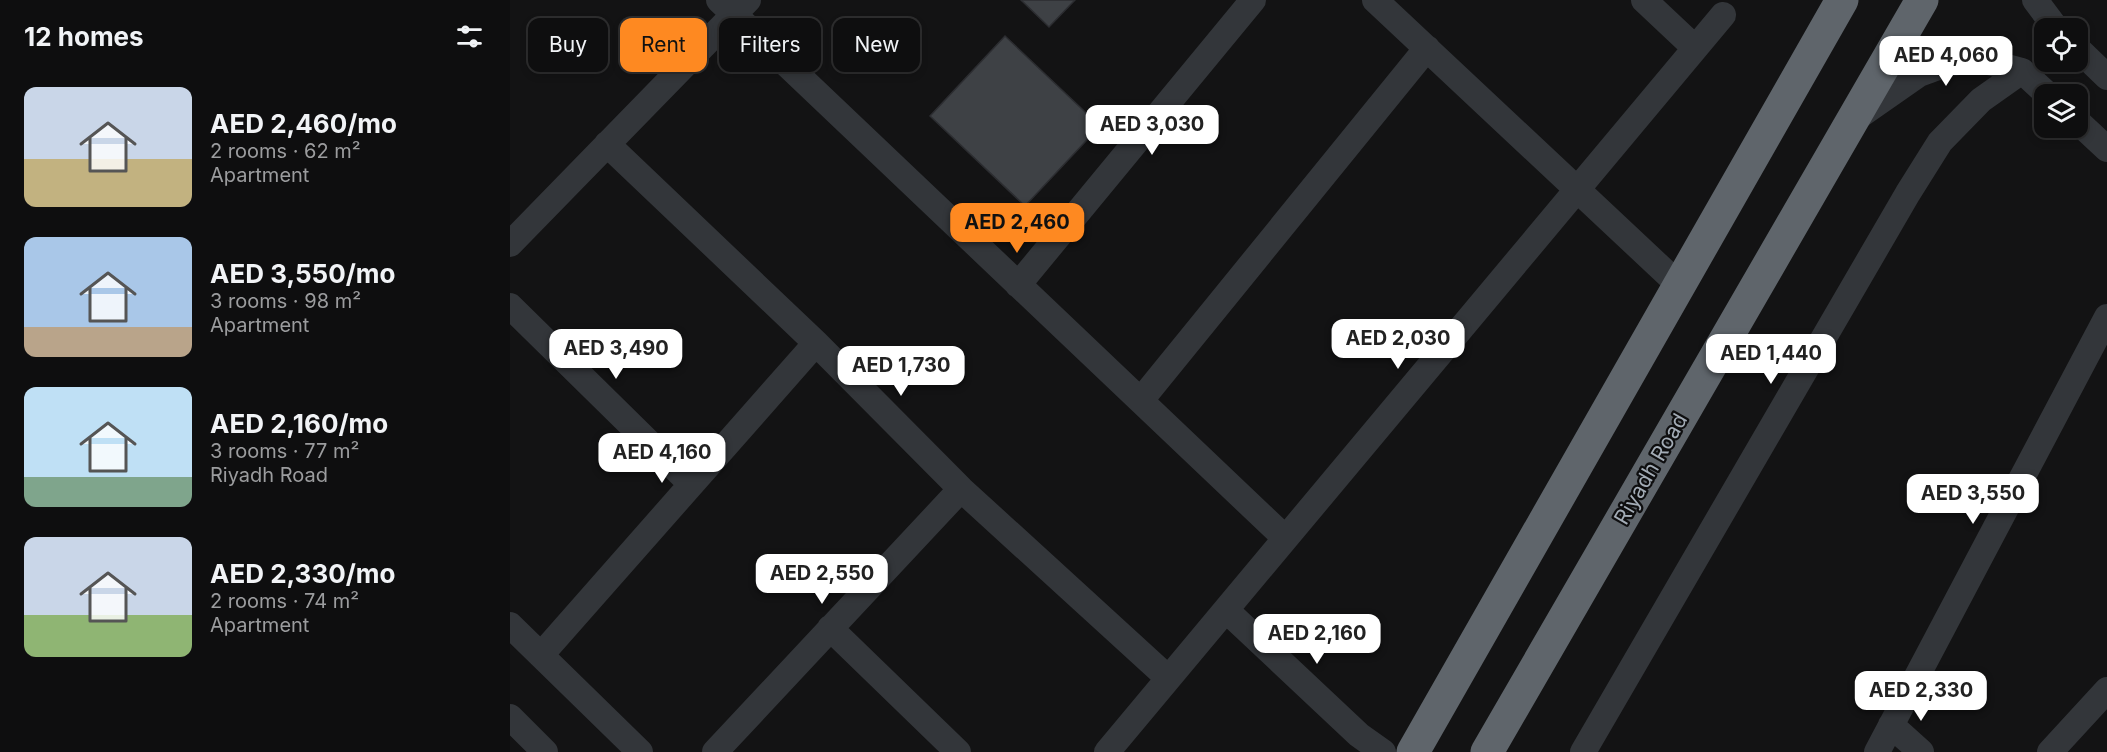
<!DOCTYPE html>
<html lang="en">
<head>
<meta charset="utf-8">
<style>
  body { margin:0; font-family:Inter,sans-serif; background:#171718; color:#f1f3f6; height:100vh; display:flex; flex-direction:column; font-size:22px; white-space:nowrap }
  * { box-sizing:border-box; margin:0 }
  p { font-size:20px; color:#9b9c9e }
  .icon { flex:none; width:33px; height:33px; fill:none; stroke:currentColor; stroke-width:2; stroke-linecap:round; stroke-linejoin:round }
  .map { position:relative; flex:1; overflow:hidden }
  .details { display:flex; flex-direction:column; background:#0e0e0f; width:510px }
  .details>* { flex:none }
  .guide { position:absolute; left:18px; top:18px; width:570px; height:54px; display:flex; gap:12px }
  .buttons { position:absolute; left:1524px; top:18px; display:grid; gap:12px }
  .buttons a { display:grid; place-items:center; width:54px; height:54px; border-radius:12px; background:#0e0e0f; box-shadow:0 3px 9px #0003,0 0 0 2px #2e2e2f; font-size:30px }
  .price { position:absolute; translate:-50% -51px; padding:0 14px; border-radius:12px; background:#fff; color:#222; font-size:20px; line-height:39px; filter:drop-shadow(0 2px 3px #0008) }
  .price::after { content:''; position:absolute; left:50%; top:36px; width:18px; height:14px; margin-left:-9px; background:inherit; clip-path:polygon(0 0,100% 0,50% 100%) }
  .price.on { background:#fe8921; color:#111 }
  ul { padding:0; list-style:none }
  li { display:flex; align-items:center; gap:18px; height:150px; padding:0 24px }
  li span { display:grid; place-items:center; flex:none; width:168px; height:120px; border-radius:12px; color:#555 }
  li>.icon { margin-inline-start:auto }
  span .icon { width:72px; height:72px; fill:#fffc; stroke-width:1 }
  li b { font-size:26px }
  h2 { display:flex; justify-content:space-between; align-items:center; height:72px; padding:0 24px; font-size:26px }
  .chip { padding:0 21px; border-radius:12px; background:#0e0e0f; box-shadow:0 3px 9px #0003,0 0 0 2px #2e2e2f; font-size:21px; line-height:54px }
  .chip.on { background:#fe8921; color:#111 }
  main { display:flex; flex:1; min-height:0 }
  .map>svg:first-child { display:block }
  .building { fill:#3e4145; stroke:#2c2d31; stroke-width:1.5 }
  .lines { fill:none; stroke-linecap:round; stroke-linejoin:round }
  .minor { stroke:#33363a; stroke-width:26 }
  .highway { stroke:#5f656b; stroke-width:33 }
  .labels { text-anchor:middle; stroke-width:4.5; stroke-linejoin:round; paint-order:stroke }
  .street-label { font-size:21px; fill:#a3acb6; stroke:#0e0e0f }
</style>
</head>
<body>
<main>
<section class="details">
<h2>12 homes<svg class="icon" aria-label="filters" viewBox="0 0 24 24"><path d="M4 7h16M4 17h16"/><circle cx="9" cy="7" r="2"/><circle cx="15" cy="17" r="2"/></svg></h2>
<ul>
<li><span style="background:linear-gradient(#c9d6e8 60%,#c2b280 0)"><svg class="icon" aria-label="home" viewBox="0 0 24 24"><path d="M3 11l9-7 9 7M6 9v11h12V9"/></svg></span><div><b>AED 2,460/mo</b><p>2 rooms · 62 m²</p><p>Apartment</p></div></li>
<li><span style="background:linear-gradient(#a9c7e8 75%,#b9a48a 0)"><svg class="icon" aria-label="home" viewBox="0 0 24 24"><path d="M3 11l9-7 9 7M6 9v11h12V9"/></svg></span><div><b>AED 3,550/mo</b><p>3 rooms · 98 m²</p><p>Apartment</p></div></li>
<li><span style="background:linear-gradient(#bfe0f5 75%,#7fa58c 0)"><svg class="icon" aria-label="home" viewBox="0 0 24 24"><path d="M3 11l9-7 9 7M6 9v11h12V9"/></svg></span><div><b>AED 2,160/mo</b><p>3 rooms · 77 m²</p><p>Riyadh Road</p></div></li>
<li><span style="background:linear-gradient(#c9d6e8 65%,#8fb573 0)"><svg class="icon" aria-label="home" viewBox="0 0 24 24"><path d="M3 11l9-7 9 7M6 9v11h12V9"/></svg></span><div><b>AED 2,330/mo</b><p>2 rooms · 74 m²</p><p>Apartment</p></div></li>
</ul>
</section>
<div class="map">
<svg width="1597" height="752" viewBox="0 0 1597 752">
  <rect width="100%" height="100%" fill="#131314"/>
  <path class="building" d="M511,0H565L539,27Z
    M495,36L590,126L515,206L420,116Z"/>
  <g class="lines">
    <path class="minor" d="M209,0L775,538
      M865,0L1169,285
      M1134,0L1185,48
      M1525,0L1546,28
      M1568,49L1597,77
      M1346,118L1409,74L1439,63L1471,60L1512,71L1537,94
      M1568,122L1597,149
      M97,144L306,343L451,489L658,678
      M0,244L238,0
      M508,285L743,0
      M0,306L181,484
      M631,400L917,48
      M716,610L849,735L873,752
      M0,625L130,752
      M320,628L448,752
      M31,655L306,343
      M0,717L35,752
      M1381,725L1411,752
      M205,752L451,489
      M597,752L1213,15
      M1073,752L1398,193L1430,142L1471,100L1512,71
      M1367,752L1597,317
      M1540,752L1597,690"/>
    <path class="highway" d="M903,752L1332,0
      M977,752L1412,0"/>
  </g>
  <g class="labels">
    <g class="street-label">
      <text transform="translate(1141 469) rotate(-60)" y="7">Riyadh Road</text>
    </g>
  </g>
</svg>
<div class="buttons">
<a><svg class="icon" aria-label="locate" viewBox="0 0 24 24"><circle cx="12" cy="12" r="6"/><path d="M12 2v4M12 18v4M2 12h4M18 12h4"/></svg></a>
<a><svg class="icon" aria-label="layers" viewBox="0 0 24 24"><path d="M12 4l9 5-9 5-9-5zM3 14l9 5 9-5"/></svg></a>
</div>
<b class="price" style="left:1436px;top:87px">AED 4,060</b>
<b class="price" style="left:642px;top:156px">AED 3,030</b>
<b class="price on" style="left:507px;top:254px">AED 2,460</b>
<b class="price" style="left:888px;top:370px">AED 2,030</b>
<b class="price" style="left:106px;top:380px">AED 3,490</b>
<b class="price" style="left:1261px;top:385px">AED 1,440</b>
<b class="price" style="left:391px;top:397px">AED 1,730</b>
<b class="price" style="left:152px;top:484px">AED 4,160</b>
<b class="price" style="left:1463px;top:525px">AED 3,550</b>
<b class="price" style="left:312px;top:605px">AED 2,550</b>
<b class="price" style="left:807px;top:665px">AED 2,160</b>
<b class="price" style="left:1411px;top:722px">AED 2,330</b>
<div class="guide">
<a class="chip">Buy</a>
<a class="chip on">Rent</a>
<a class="chip">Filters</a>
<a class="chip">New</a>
</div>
</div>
</main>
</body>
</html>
